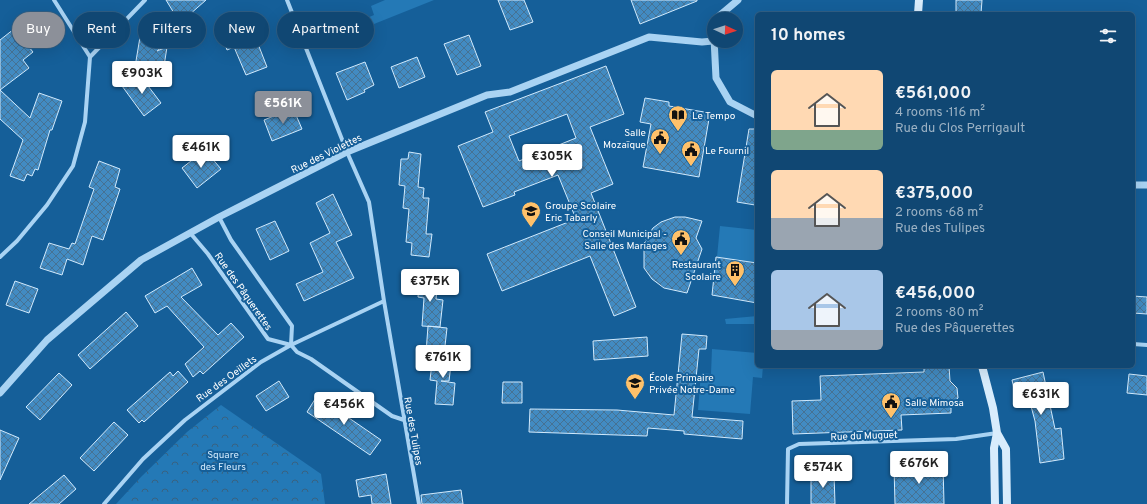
<!DOCTYPE html>
<html lang="en">
<head>
<meta charset="utf-8">
<style>
  body { margin:0; font-family:Overpass,sans-serif; background:#194e78; color:#f1f3f6; height:100vh; display:flex; flex-direction:column; font-size:15px; white-space:nowrap }
  * { box-sizing:border-box; margin:0 }
  p { font-size:13px; color:#9cb2c4 }
  .icon { flex:none; width:22px; height:22px; fill:none; stroke:currentColor; stroke-width:2; stroke-linecap:round; stroke-linejoin:round }
  .map { position:relative; flex:1; overflow:hidden }
  .sheet { position:absolute; left:755px; top:12px; width:380px; height:356px; display:flex; flex-direction:column; background:#104773; border-radius:6px; box-shadow:0 4px 16px #0002,0 0 0 1px #305f85 }
  .sheet>* { flex:none }
  .banner { position:absolute; left:12px; top:12px; width:380px; height:36px; display:flex; gap:8px }
  .needle { width:26px; rotate:93deg }
  .buttons { position:absolute; left:707px; top:12px; display:grid; gap:8px }
  .buttons a { display:grid; place-items:center; width:36px; height:36px; border-radius:50%; background:#104773; box-shadow:0 4px 16px #0002,0 0 0 1px #305f85; font-size:20px }
  .price { position:absolute; translate:-50% -34px; padding:0 9px; border-radius:4px; background:#fff; color:#222; font-size:13px; line-height:26px; filter:drop-shadow(0 1px 2px #0008) }
  .price::after { content:''; position:absolute; left:50%; top:24px; width:12px; height:9px; margin-left:-6px; background:inherit; clip-path:polygon(0 0,100% 0,50% 100%) }
  .price.selected { background:#8c9099; color:#fff }
  ul { padding:0; list-style:none }
  li { display:flex; align-items:center; gap:12px; height:100px; padding:0 16px }
  li span { display:grid; place-items:center; flex:none; width:112px; height:80px; border-radius:6px; color:#555 }
  li>.icon { margin-inline-start:auto }
  span .icon { width:48px; height:48px; fill:#fffc; stroke-width:1 }
  li b { font-size:17px }
  h2 { display:flex; justify-content:space-between; align-items:center; height:48px; padding:0 16px; font-size:17px }
  .tag { padding:0 14px; border-radius:18px; background:#104773; box-shadow:0 4px 16px #0002,0 0 0 1px #305f85; font-size:14px; line-height:36px }
  .tag.selected { background:#8c9099; color:#fff }
  .map>svg:first-child { display:block }
  .grass { fill:#2479b6 }
  .forest { fill:url(#forest-crowns) }
  .building { fill:url(#building-cross-hatch); stroke:#d1eafd; fill-rule:evenodd }
  .lines { fill:none; stroke-linecap:round; stroke-linejoin:round }
  .minor { stroke:#a9d3f3; stroke-width:4 }
  .tertiary { stroke:#a9d3f3; stroke-width:7 }
  .secondary { stroke:#d8ecfc; stroke-width:8 }
  .labels { text-anchor:middle; stroke-width:4; stroke-linejoin:round; paint-order:stroke }
  .poi-label { font-size:10px; fill:#fff; stroke:#155f99; text-anchor:start }
  .street-label { font-size:10px; fill:#fff; stroke:#155f99 }
  .park-label { font-size:10px; fill:#d1eafd; stroke:#155f99 }
</style>
</head>
<body>
<div class="map">
<svg width="1147" height="504" viewBox="0 0 1147 504">
  <defs>
    <pattern id="forest-crowns" width="20" height="18" patternUnits="userSpaceOnUse"><rect width="20" height="18" fill="#2479b6"/><path d="M2 6a3 3 0 1 1 6 0M12 15a3 3 0 1 1 6 0" fill="none" stroke="#386281"/></pattern>
    <pattern id="building-cross-hatch" width="8" height="8" patternUnits="userSpaceOnUse"><rect width="8" height="8" fill="#428bc2"/><path d="M0 0l8 8M0 8l8-8" fill="none" stroke="#467293"/></pattern>
  </defs>
  <rect width="100%" height="100%" fill="#155f99"/>
  <path class="grass" d="M385,0H434L329,42L326,35L374,15L371,6Z
    M720,226L757,230V263L717,257Z
    M757,316V324H726L725,319Z
    M712,349L757,353V366H763L762,378L753,377L750,414L698,410L701,373L711,374Z"/>
  <path class="forest" d="M221,405L321,474L325,504H116L141,477L187,432Z"/>
  <path class="building" d="M166,0H206L180,23Z
    M498,0H524L533,22L510,30Z
    M631,0H697V1L640,24Z
    M956,0H982L981,14H956Z
    M246,13L267,67L246,75L234,47L227,50L218,25Z
    M142,25L171,29L170,40L157,51L167,47L162,79L140,75L137,70L134,73Z
    M14,29L33,52L23,60L29,68L0,90L30,118L39,93L62,101L52,130H50L38,170L35,169L32,176L27,174L24,181L10,176L23,140L0,119V40Z
    M469,35L481,66L457,75L444,44Z
    M417,57L425,77L399,88L391,67Z
    M365,62L374,85L364,90L365,92L347,100L336,73Z
    M606,66L624,114L590,127L613,184L591,193L636,307L614,316L590,256L502,291L487,254L576,219L558,175L514,192L515,195L483,207L458,146L493,132L485,112ZM567,114L576,138L519,161L509,136Z
    M139,74L161,103L144,116L122,86Z
    M645,98L669,102V106L710,113L699,177L643,167L651,124L640,122Z
    M293,108L302,129L272,141L264,120Z
    M749,129H757V193L755,205L737,202Z
    M205,150L221,169L197,188L182,168Z
    M409,152L421,154L418,187L424,188L423,198H429L426,234H432L429,257L411,255L412,243L406,242L409,209L403,208L405,186L399,185L401,159H408Z
    M99,161L120,169L115,187L120,189L103,240L92,236L83,265L67,259L62,275L40,268L49,243L69,249L72,243L75,244L94,189L89,187Z
    M333,194L352,235L336,242L354,278L304,301L296,284L323,272L310,243L330,233L316,203Z
    M675,217H685L702,221L696,238L702,249L687,293L664,288L652,279L644,268V247L647,237L653,228L661,222Z
    M275,221L289,251L270,260L256,229Z
    M716,257L757,263V303L712,295Z
    M192,268L202,285L181,297L218,335L231,323L244,337L203,374L200,371L193,377L185,364L204,347L167,306L155,313L145,296Z
    M419,278L438,280L436,299L443,300L440,327L422,326L424,298L418,297Z
    M15,281L38,289L29,313L6,305Z
    M1133,296L1147,297V314L1133,313Z
    M126,312L138,326L90,369L78,355Z
    M428,326L447,328L444,355L426,353Z
    M682,334L707,336L706,349H699L692,417L743,421L742,439L684,434V431L648,428L647,436L529,432L530,409L617,410L674,415Z
    M647,337L648,356L594,360L593,341Z
    M433,354L452,356L449,381H441L455,383L453,405L435,404L437,381L430,380Z
    M924,366H949L950,381L957,388L958,398L951,404V413L901,415L902,430L793,434L792,401L821,400L820,376L924,372Z
    M178,371L188,382L144,422L142,420L139,423L127,410L170,372L173,376Z
    M1043,372L1055,429L1061,428L1064,459L1040,463L1035,421L1028,395L1016,398L1012,380Z
    M59,373L72,385L40,420L26,407Z
    M1129,374L1147,376V395L1127,393Z
    M279,381L289,397L266,411L256,396Z
    M503,382H522V403H502Z
    M317,396L381,440L370,455L307,412Z
    M114,422L128,435L94,471L80,458Z
    M0,430L19,438L0,480Z
    M943,465L944,504H895L894,467Z
    M386,474L391,504H372L371,495L359,497L356,480Z
    M834,474L835,504H811V475Z
    M64,475L76,489L59,504H29Z
    M461,490L463,504H422L421,495Z"/>
  <g class="lines">
    <path class="minor" d="M287,0L347,152L369,202L384,301L419,504
      M90,57L145,0
      M219,217L231,240L292,326L291,345
      M191,234L208,254L268,339L291,345L297,352L311,359L392,416L404,420
      M0,257L17,241L47,205L73,166L85,122L90,57L54,0
      M1133,344L1147,345
      M104,504L143,459L185,420L261,362L291,345L384,301
      M787,504L788,449L799,444L956,439L997,433"/>
    <path class="tertiary" d="M718,19L719,16L738,0
      M714,38L716,78L730,102L757,116
      M1133,185H1147
      M0,393L47,340L141,260L219,217L347,152L487,95L510,92L649,37L702,42L713,41"/>
    <path class="secondary" d="M918,14L919,0
      M982,366L993,408L997,433L1006,449L1007,504
      M995,504L994,448L997,433"/>
  </g>
  <defs>
    <g id="library-pin" transform="scale(1)"><path d="M0 17L-7.5 6A9.5 9.5 0 1 1 7.5 6Z" fill="#ffc16a" stroke="#155f99"/><path d="M-6-4Q-3-5.5-.7-3.5V5Q-3 3-6 4ZM6-4Q3-5.5 .7-3.5V5Q3 3 6 4Z" fill="#111"/></g>
    <g id="civic-pin" transform="scale(1)"><path d="M0 17L-7.5 6A9.5 9.5 0 1 1 7.5 6Z" fill="#ffc16a" stroke="#155f99"/><path d="M-.6-6.5H3V-4.5H.6V-3L4-1V1h2V6H-6V1h2V-1L-.6-3ZM-1.2 2.5V6h2.4V2.5Z" fill="#111"/></g>
    <g id="school-pin" transform="scale(1)"><path d="M0 17L-7.5 6A9.5 9.5 0 1 1 7.5 6Z" fill="#ffc16a" stroke="#155f99"/><path d="M0-5L7-2L0 1L-7-2ZM-4 1L0 2.5L4 1V4Q0 6-4 4Z" fill="#111"/></g>
    <g id="building-pin" transform="scale(1)"><path d="M0 17L-7.5 6A9.5 9.5 0 1 1 7.5 6Z" fill="#ffc16a" stroke="#155f99"/><path d="M-4-6H4V6H1V3H-1V6H-4ZM-2.5-4.3h1.7v1.8h-1.7ZM.8-4.3h1.7v1.8H.8ZM-2.5-1h1.7V.8h-1.7ZM.8-1h1.7V.8H.8Z" fill="#111"/></g>
  </defs>
  <g fill-rule="evenodd">
    <use href="#library-pin" x="678" y="115"/>
    <use href="#civic-pin" x="660" y="138"/>
    <use href="#civic-pin" x="691" y="150"/>
    <use href="#school-pin" x="531" y="211"/>
    <use href="#civic-pin" x="681" y="239"/>
    <use href="#building-pin" x="735" y="270"/>
    <use href="#school-pin" x="635" y="383"/>
    <use href="#civic-pin" x="891" y="402"/>
  </g>
  <g class="labels">
    <g class="poi-label">
      <text x="692" y="119">Le Tempo</text>
      <text x="646" y="136" text-anchor="end">Salle<tspan x="646" dy="12">Mozaïque</tspan></text>
      <text x="705" y="154">Le Fournil</text>
      <text x="545" y="209">Groupe Scolaire<tspan x="545" dy="12">Eric Tabarly</tspan></text>
      <text x="667" y="237" text-anchor="end">Conseil Municipal -<tspan x="667" dy="12">Salle des Mariages</tspan></text>
      <text x="721" y="268" text-anchor="end">Restaurant<tspan x="721" dy="12">Scolaire</tspan></text>
      <text x="649" y="381">École Primaire<tspan x="649" dy="12">Privée Notre-Dame</tspan></text>
      <text x="905" y="406">Salle Mimosa</text>
    </g>
    <g class="street-label">
      <text transform="translate(326 153) rotate(-26)" y="4">Rue des Violettes</text>
      <text transform="translate(244 291) rotate(55)" y="4">Rue des Pâquerettes</text>
      <text transform="translate(226 378) rotate(-36)" y="4">Rue des Oeillets</text>
      <text transform="translate(414 431) rotate(80)" y="4">Rue des Tulipes</text>
      <text transform="translate(864 435) rotate(-2)" y="4">Rue du Muguet</text>
    </g>
    <g class="park-label">
      <text x="223" y="458">Square<tspan x="223" dy="12">des Fleurs</tspan></text>
    </g>
  </g>
</svg>
<div class="buttons">
<a><svg class="needle" viewBox="-14 -14 28 28"><path d="M0-13l5 13h-10z" fill="#e53935"/><path d="M0 13l5-13h-10z" fill="#9cb2c4"/></svg></a>
</div>
<b class="price" style="left:142px;top:95px">€903K</b>
<b class="price selected" style="left:283px;top:125px">€561K</b>
<b class="price" style="left:201px;top:169px">€461K</b>
<b class="price" style="left:552px;top:178px">€305K</b>
<b class="price" style="left:430px;top:303px">€375K</b>
<b class="price" style="left:443px;top:379px">€761K</b>
<b class="price" style="left:1041px;top:416px">€631K</b>
<b class="price" style="left:344px;top:426px">€456K</b>
<b class="price" style="left:919px;top:485px">€676K</b>
<b class="price" style="left:823px;top:489px">€574K</b>
<div class="banner">
<a class="tag selected">Buy</a>
<a class="tag">Rent</a>
<a class="tag">Filters</a>
<a class="tag">New</a>
<a class="tag">Apartment</a>
</div>
<section class="sheet">
<h2>10 homes<svg class="icon" aria-label="filters" viewBox="0 0 24 24"><path d="M4 7h16M4 17h16"/><circle cx="9" cy="7" r="2"/><circle cx="15" cy="17" r="2"/></svg></h2>
<ul>
<li><span style="background:linear-gradient(#ffd9b3 75%,#7fa58c 0)"><svg class="icon" aria-label="home" viewBox="0 0 24 24"><path d="M3 11l9-7 9 7M6 9v11h12V9"/></svg></span><div><b>€561,000</b><p>4 rooms · 116 m²</p><p>Rue du Clos Perrigault</p></div></li>
<li><span style="background:linear-gradient(#ffd9b3 60%,#9aa5b1 0)"><svg class="icon" aria-label="home" viewBox="0 0 24 24"><path d="M3 11l9-7 9 7M6 9v11h12V9"/></svg></span><div><b>€375,000</b><p>2 rooms · 68 m²</p><p>Rue des Tulipes</p></div></li>
<li><span style="background:linear-gradient(#a9c7e8 75%,#9aa5b1 0)"><svg class="icon" aria-label="home" viewBox="0 0 24 24"><path d="M3 11l9-7 9 7M6 9v11h12V9"/></svg></span><div><b>€456,000</b><p>2 rooms · 80 m²</p><p>Rue des Pâquerettes</p></div></li>
</ul>
</section>
</div>
</body>
</html>
